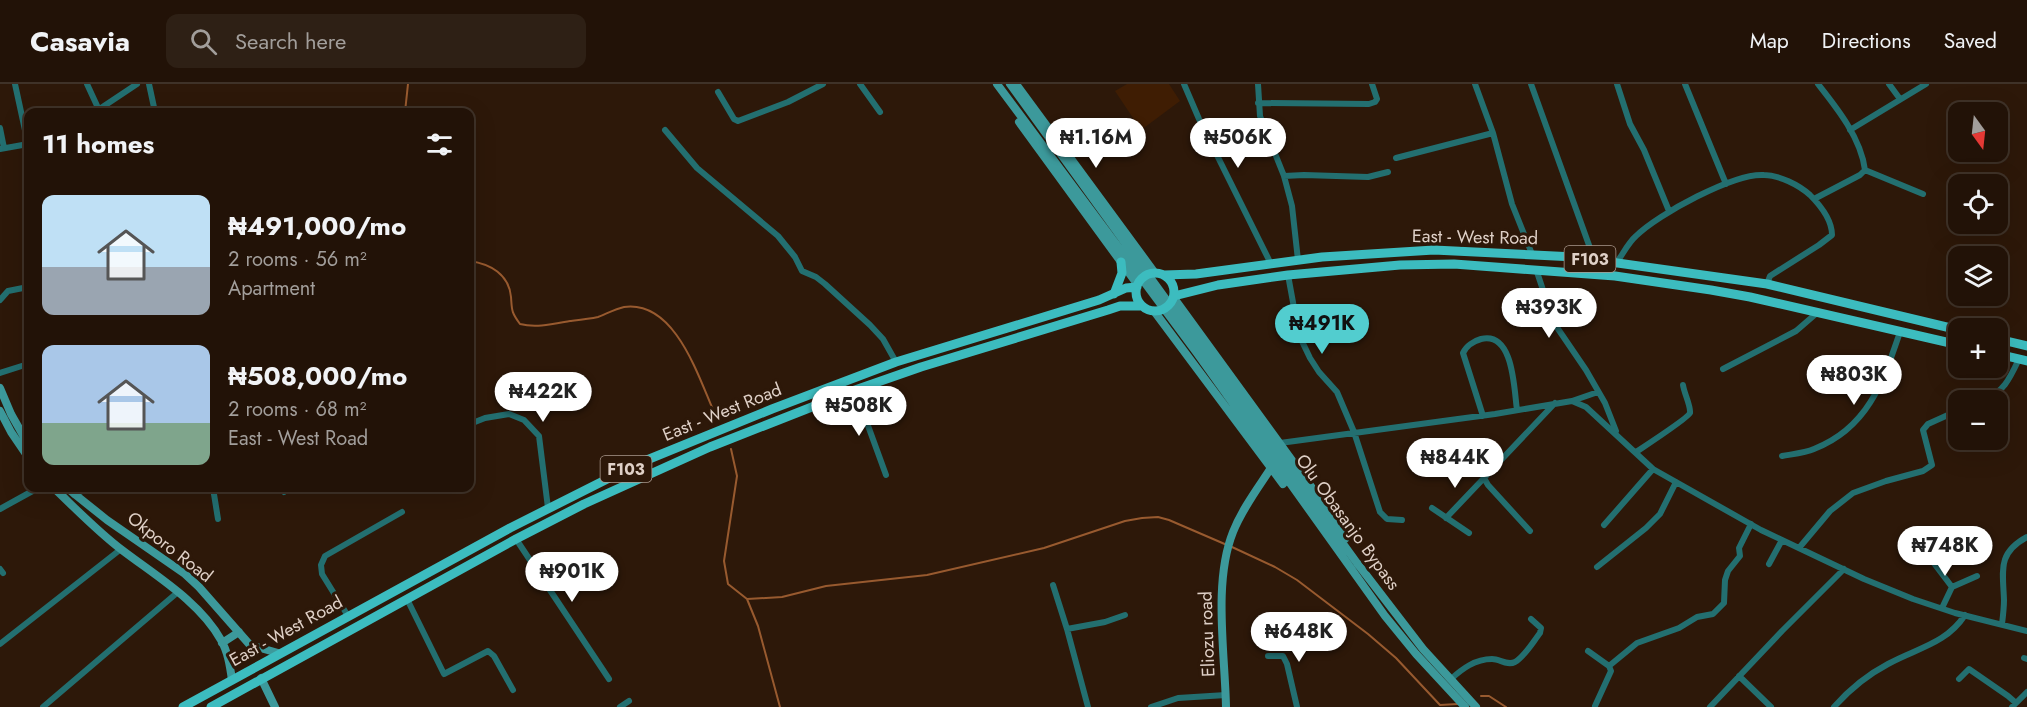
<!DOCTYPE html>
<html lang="en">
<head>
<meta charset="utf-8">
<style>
  body { margin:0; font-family:Jost,sans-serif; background:#2e2015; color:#f1f3f6; height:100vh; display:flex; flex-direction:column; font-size:22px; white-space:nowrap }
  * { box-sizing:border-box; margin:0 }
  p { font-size:20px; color:#a29e9b }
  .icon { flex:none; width:33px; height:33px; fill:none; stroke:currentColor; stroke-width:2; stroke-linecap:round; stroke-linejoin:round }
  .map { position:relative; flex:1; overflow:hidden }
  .panel { position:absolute; left:24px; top:24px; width:450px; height:384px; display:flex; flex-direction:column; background:#221207; border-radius:12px; box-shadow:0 6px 24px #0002,0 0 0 2px #3f3228 }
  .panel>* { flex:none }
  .needle { width:39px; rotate:165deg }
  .tools { position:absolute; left:1948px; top:18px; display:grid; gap:12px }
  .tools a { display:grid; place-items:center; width:60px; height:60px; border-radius:12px; background:#221207; box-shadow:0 6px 24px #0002,0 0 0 2px #3f3228; font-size:30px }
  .price { position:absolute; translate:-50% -51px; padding:0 14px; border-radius:21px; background:#fff; color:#222; font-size:20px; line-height:39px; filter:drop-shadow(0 2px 3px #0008) }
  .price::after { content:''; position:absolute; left:50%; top:36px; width:18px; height:14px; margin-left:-9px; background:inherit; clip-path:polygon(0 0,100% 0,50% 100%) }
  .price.current { background:#52cdcf; color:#111 }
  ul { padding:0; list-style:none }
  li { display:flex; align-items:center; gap:18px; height:150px; padding:0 18px }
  li span { display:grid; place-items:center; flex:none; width:168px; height:120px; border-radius:12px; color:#555 }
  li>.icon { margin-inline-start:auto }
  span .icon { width:72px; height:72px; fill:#fffc; stroke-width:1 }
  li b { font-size:26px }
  h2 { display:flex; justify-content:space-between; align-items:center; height:72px; padding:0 18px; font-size:26px }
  header { display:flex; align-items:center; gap:36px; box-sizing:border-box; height:84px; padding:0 30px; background:#221207; border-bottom:2px solid #3f3228 }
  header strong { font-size:28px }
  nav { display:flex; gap:33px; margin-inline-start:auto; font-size:21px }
  .search { width:420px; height:54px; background:#2e2015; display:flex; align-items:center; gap:15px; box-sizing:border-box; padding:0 21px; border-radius:12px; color:#a29e9b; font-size:22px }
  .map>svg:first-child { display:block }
  .green { fill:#3f1d03 }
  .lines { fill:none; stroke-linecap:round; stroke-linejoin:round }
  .stream { stroke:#985a2f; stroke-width:2 }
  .street { stroke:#236f70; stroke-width:6 }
  .secondary { stroke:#3c999b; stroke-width:8 }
  .primary { stroke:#3cbcbf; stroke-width:9 }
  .labels { text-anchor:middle; stroke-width:6; stroke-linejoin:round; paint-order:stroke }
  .shield { fill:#2d1809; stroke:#aa998e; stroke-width:1.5 }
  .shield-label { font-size:16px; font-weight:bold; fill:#dfd0c7 }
  .street-label { font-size:18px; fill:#dfd0c7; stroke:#2d1809 }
</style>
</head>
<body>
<header>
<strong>Casavia</strong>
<div class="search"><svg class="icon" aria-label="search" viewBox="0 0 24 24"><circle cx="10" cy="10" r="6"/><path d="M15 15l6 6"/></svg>Search here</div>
<nav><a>Map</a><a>Directions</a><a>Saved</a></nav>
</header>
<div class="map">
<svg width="2027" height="623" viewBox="0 0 2027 623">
  <rect width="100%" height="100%" fill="#2d1809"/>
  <path class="green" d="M1127,0H1169L1180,17L1141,46L1115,7Z"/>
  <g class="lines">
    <path class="stream" d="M405,28L408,0
      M470,177C490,180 509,190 511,213C512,226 511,228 520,240C536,244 553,240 570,237C579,236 589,235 598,233C606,230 615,225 624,223C675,216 698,292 714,328
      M731,365L737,392L724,477L728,500L747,515L782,513L826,502L927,491L1044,464L1125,437L1142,434L1158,433L1169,436L1227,461
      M1232,463L1275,483L1297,496L1368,550L1396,574L1440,621L1458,620
      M747,515L758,542L780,623
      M1481,612H1489L1506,623"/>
    <path class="street" d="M15,0L28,60
      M87,0L99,26
      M149,0L155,28
      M860,0L880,28
      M1184,0L1199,35L1271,180
      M1258,0L1260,32L1284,92L1292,122L1298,176
      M1475,0L1493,49L1512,120L1532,170
      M1531,0L1594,175
      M1617,0L1630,40L1644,66L1669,127
      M1685,0L1726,100
      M1889,0L1900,15
      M718,8L734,35L738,37L788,18L823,0
      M1258,19L1369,20L1375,18L1377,15L1372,0
      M95,28L137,0
      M0,44L4,64
      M665,46L697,84L778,152L795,173L802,187L816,193L825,200L870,241L883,255L896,278
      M1850,46L1926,0
      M0,65L28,60
      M1396,74L1493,49
      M1865,86L1923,110
      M1284,92L1304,91L1368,93L1388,88
      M1814,115L1860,91L1865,86C1861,54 1837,24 1818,0
      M1617,178C1623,170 1628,159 1636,152C1658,130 1734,89 1764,91C1779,91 1799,101 1810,111C1820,121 1832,136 1832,151L1819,161L1770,192L1767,200
      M1536,185L1554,239L1586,286L1605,319L1616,347
      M1288,191L1299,251L1310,274L1319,288L1337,308L1354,348L1380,428L1387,435L1402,436
      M0,216L8,207L28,203
      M1723,285L1796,247L1818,228
      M0,289L28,280
      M855,306L886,391
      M1984,316C2004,308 2010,294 2019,275
      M1572,317L1586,323L1653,385L1761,446L1864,495L1913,515L1955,529L2027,547
      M1483,332L1463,269C1466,262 1474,257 1481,255C1514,247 1514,306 1517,326
      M470,340L485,334L509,330L524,336L539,352L548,424
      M1280,359L1495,330L1572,317L1598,308
      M1636,368C1645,362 1688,334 1690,329C1691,322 1684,309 1683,301
      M1782,372C1793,370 1805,369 1814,365C1868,344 1883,298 1900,248
      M213,404L218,435
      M282,404L284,408
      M74,411L88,404
      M1432,424L1469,449
      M0,425L38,404
      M1446,434L1484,394
      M1604,441L1653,385
      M1530,447L1488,401L1484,394L1555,319
      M1914,453L1952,503
      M516,455L609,595
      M1799,464L1830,427L1853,409L1886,397L1923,387L1932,381L1923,346L1928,340L1959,326
      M1769,480L1782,456
      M1597,483L1646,444L1660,430L1676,398
      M0,485L3,489
      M1053,501L1067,545
      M407,515L444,590L488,567L494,572L513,606
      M1942,524L1952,503L1977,492
      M348,532L322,490L321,481L325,472L402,428
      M2002,540C2003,532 2004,524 2004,516C2003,487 1997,469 2027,453
      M0,560L121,465
      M1588,567L1609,582
      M1268,572H1283L1287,580L1297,623
      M2024,574L2027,575
      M1739,592L1771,623
      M1451,595C1462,585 1475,575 1492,575C1500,575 1507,582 1515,578C1525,572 1533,558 1540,549L1541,544L1531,535
      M1959,595L1969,585L2008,612L2016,619
      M1595,622L1611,587L1609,582L1637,559L1679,544L1697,533L1713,530L1724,519L1725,496L1728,487L1740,472L1739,464L1751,440
      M43,623L178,508
      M620,623L629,617
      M1088,623L1067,545L1105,538L1125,531
      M1151,623L1178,614L1226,611
      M1710,623L1782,547L1844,485
      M1834,623C1849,606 1869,590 1888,580C1917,564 1946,560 1965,531
      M2012,623L2027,608"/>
    <path class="secondary" d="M997,0L1197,269L1385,532L1416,570L1465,623
      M1010,0L1357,479L1423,565L1476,623
      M1016,0L1155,189
      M1019,38L1137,200
      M1174,214L1326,423L1345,455
      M1154,227L1283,400
      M0,304L11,330L28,360
      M0,327L11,348L28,373
      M54,404C76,425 98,448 122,466C156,492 200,518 221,556C228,568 230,582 232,596
      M67,404L107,436L185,490L199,503L250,561L278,569
      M222,559L239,548
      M261,594L275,623
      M1226,623C1225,569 1213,498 1233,448C1242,425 1258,404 1271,384"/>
    <path class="primary" d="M1136 208a19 19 0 1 1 38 0a19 19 0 1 1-38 0Z
      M1164,191L1196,190L1322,173L1434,166L1575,173L1767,200L1959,246
      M1114,210L1122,189L1121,178
      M1174,212L1218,201L1288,191L1400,181L1454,180L1615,192L1711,206L1750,213L1959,261
      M1998,255L2027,262
      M1998,270L2027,277
      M183,623L510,444L637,380L772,325L896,278L1099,216L1126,204L1137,203
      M211,623L516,455L584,420L710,363L855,306L921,283L1108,226L1120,222H1142"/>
  </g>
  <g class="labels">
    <g class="shield">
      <rect x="1564.5" y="162" width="51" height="26" rx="4.5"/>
      <rect x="600.5" y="372" width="51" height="26" rx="4.5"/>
    </g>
    <g class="shield-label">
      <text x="1590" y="181">F103</text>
      <text x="626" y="391">F103</text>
    </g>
    <g class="street-label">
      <text transform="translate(1475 153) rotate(1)" y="6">East - West Road</text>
      <text transform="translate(722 328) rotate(-22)" y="6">East - West Road</text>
      <text transform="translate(1348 438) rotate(54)" y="6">Olu Obasanjo Bypass</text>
      <text transform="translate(170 463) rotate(38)" y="6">Okporo Road</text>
      <text transform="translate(286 547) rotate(-29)" y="6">East - West Road</text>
      <text transform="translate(1207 550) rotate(-92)" y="6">Eliozu road</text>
    </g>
  </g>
</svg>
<div class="tools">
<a><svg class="needle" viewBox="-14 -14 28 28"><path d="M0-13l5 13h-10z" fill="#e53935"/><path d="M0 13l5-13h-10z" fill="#a29e9b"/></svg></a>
<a><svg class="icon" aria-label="locate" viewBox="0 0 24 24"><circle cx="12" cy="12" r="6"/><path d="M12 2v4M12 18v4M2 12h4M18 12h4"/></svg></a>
<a><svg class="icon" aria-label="layers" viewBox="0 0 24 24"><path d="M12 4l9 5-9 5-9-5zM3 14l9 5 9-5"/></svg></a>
<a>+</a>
<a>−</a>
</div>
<b class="price" style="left:1096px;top:85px">₦1.16M</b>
<b class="price" style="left:1238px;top:85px">₦506K</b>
<b class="price" style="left:1549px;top:255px">₦393K</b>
<b class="price current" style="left:1322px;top:271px">₦491K</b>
<b class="price" style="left:1854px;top:322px">₦803K</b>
<b class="price" style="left:543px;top:339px">₦422K</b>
<b class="price" style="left:859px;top:353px">₦508K</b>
<b class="price" style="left:1455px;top:405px">₦844K</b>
<b class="price" style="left:1945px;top:493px">₦748K</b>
<b class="price" style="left:572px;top:519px">₦901K</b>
<b class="price" style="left:1299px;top:579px">₦648K</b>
<section class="panel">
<h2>11 homes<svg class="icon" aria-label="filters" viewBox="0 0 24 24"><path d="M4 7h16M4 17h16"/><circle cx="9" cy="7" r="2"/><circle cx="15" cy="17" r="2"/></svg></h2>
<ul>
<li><span style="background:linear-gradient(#bfe0f5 60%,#9aa5b1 0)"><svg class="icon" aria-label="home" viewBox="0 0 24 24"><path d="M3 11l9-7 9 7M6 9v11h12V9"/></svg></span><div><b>₦491,000/mo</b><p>2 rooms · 56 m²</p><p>Apartment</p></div></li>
<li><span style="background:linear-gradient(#a9c7e8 65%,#7fa58c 0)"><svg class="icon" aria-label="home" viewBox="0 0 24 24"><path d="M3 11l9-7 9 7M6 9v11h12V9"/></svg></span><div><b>₦508,000/mo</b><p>2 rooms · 68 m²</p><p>East - West Road</p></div></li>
</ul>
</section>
</div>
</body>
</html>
